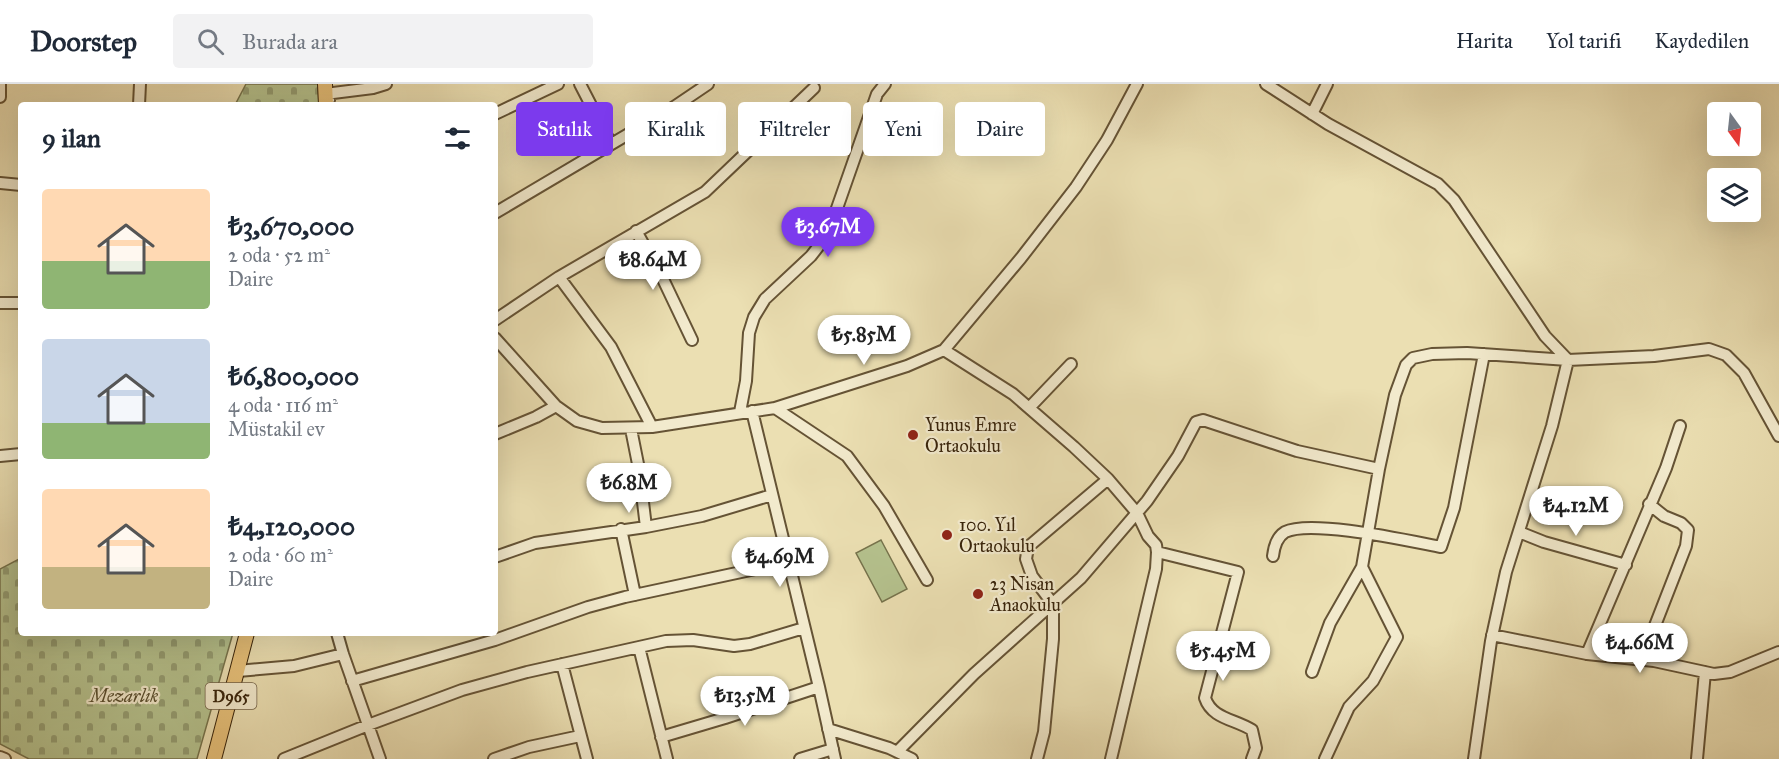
<!DOCTYPE html>
<html lang="tr">
<head>
<meta charset="utf-8">
<style>
  body { margin:0; font-family:"IM FELL Great Primer",serif; background:#f2f2f3; color:#1f2937; height:100vh; display:flex; flex-direction:column; font-size:22px; white-space:nowrap }
  * { box-sizing:border-box; margin:0 }
  p { font-size:20px; color:#747a83 }
  .icon { flex:none; width:33px; height:33px; fill:none; stroke:currentColor; stroke-width:2; stroke-linecap:round; stroke-linejoin:round }
  .map { position:relative; flex:1; overflow:hidden }
  .sheet { position:absolute; left:18px; top:18px; width:480px; height:534px; display:flex; flex-direction:column; background:#fff; border-radius:6px; box-shadow:0 6px 24px #0002 }
  .sheet>* { flex:none }
  .guide { position:absolute; left:516px; top:18px; width:570px; height:54px; display:flex; gap:12px }
  .needle { width:39px; rotate:165deg }
  .controls { position:absolute; left:1707px; top:18px; display:grid; gap:12px }
  .controls a { display:grid; place-items:center; width:54px; height:54px; border-radius:6px; background:#fff; box-shadow:0 6px 24px #0002; font-size:30px }
  .price { position:absolute; translate:-50% -51px; padding:0 14px; border-radius:21px; background:#fff; color:#222; font-size:20px; line-height:39px; filter:drop-shadow(0 2px 3px #0008) }
  .price::after { content:''; position:absolute; left:50%; top:36px; width:18px; height:14px; margin-left:-9px; background:inherit; clip-path:polygon(0 0,100% 0,50% 100%) }
  .price.on { background:#7c3aed; color:#fff }
  ul { padding:0; list-style:none }
  li { display:flex; align-items:center; gap:18px; height:150px; padding:0 24px }
  li span { display:grid; place-items:center; flex:none; width:168px; height:120px; border-radius:6px; color:#555 }
  li>.icon { margin-inline-start:auto }
  span .icon { width:72px; height:72px; fill:#fffc; stroke-width:1 }
  li b { font-size:26px }
  h2 { display:flex; justify-content:space-between; align-items:center; height:72px; padding:0 24px; font-size:26px }
  .chip { padding:0 21px; border-radius:6px; background:#fff; box-shadow:0 6px 24px #0002; font-size:21px; line-height:54px }
  .chip.on { background:#7c3aed; color:#fff }
  header { display:flex; align-items:center; gap:36px; box-sizing:border-box; height:84px; padding:0 30px; background:#fff; border-bottom:2px solid #e0e1e3 }
  header strong { font-size:28px }
  nav { display:flex; gap:33px; margin-inline-start:auto; font-size:21px }
  .search { width:420px; height:54px; background:#f2f2f3; display:flex; align-items:center; gap:15px; box-sizing:border-box; padding:0 21px; border-radius:6px; color:#747a83; font-size:22px }
  .map>svg:first-child { display:block }
  .grass { fill:#b5c28e; stroke:#76734c; stroke-width:1.5 }
  .cemetery { fill:url(#cemetery-stones); stroke:#76734c; stroke-width:1.5 }
  .lines { fill:none; stroke-linecap:round; stroke-linejoin:round }
  .minor-casing { stroke:#655335; stroke-width:14 }
  .major-casing { stroke:#38240b; stroke-width:16 }
  .minor { stroke:#f2eacd; stroke-width:10 }
  .major { stroke:#e6c079; stroke-width:14 }
  .poi-dot { fill:#8f2418; stroke:#f2eacd; stroke-width:2 }
  .labels { text-anchor:middle; stroke-width:4.5; stroke-linejoin:round; paint-order:stroke }
  .shield { fill:#f2eacd; stroke:#705f45; stroke-width:1.5 }
  .shield-label { font-size:16px; font-weight:bold; fill:#38240b }
  .poi-label { font-size:18px; fill:#38240b; stroke:#f2eacd; text-anchor:start }
  .park-label { font-size:18px; font-style:italic; fill:#574c2c; stroke:#f2eacd }
</style>
</head>
<body>
<header>
<strong>Doorstep</strong>
<div class="search"><svg class="icon" aria-label="search" viewBox="0 0 24 24"><circle cx="10" cy="10" r="6"/><path d="M15 15l6 6"/></svg>Burada ara</div>
<nav><a>Harita</a><a>Yol tarifi</a><a>Kaydedilen</a></nav>
</header>
<div class="map">
<svg width="1779" height="675" viewBox="0 0 1779 675">
  <defs>
    <pattern id="cemetery-stones" width="16" height="16" patternUnits="userSpaceOnUse" patternTransform="scale(1.5)"><rect width="16" height="16" fill="#b5c28e"/><path d="M2 7V4a2 2 0 0 1 4 0v3zM10 15v-3a2 2 0 0 1 4 0v3z" fill="#949d72"/></pattern>
  </defs>
  <rect width="100%" height="100%" fill="#ebdfb2"/>
  <filter id="stains"><feTurbulence type="fractalNoise" baseFrequency=".00333" numOctaves="4"/><feColorMatrix values="0 0 0 0 .2 0 0 0 0 .09 0 0 0 0 .02 0 0 0 .5 -.17"/></filter>
  <radialGradient id="worn" r=".72"><stop offset=".6" stop-color="#630" stop-opacity="0"/><stop offset="1" stop-color="#630" stop-opacity=".3"/></radialGradient>
  <path class="grass" d="M881,456L907,505L882,518L856,469Z"/>
  <path class="cemetery" d="M246,0H318L319,21H235Z
    M21,474V549H233L197,675H29L0,660V485Z"/>
  <g class="lines">
    <g class="minor-casing">
      <path id="minor" d="M580,0L611,60
        M1266,0L1328,40L1438,100L1454,116L1545,252L1568,276L1654,272L1709,265L1726,271L1744,289L1779,352
        M0,13V0
        M329,16L325,10L373,4L386,0
        M139,21L140,0
        M495,30L558,0
        M1312,30L1327,0
        M0,99L21,101
        M495,129L674,23L708,0
        M636,147L662,193L692,256
        M559,193L611,263L652,343
        M0,219H21
        M495,236L559,193L705,108L814,4
        M495,254L556,322L577,337L602,344L652,343L775,324L907,282L944,266L1021,174L1076,103L1107,56L1137,0
        M944,266L1013,310L1074,363L1108,395L1137,429L1148,452L1156,461L1157,468L1156,485L1111,675
        M775,324L847,372L884,422L927,496
        M1029,324L1071,280
        M752,327L819,603L835,675
        M740,328L746,297L749,249L754,233L765,215L811,172L828,150L877,10L885,0
        M631,345L639,385L646,443
        M495,350L536,333L556,322
        M0,372L21,370
        M621,445L635,511
        M1519,448L1544,458L1626,481
        M1157,468L1238,488L1205,614C1212,635 1235,635 1252,646L1256,664L1252,675
        M1273,472C1274,463 1277,453 1285,448C1311,435 1409,457 1441,463L1454,424L1484,270
        M495,473L535,459L646,443L702,432L772,411
        M337,549L343,570L380,675
        M1492,551L1587,570L1654,577L1714,590L1730,588L1779,568
        M639,563L667,675
        M1587,570L1666,384L1680,342
        M1642,575L1686,462L1688,446L1681,439L1664,432L1649,420
        M562,580L587,675
        M238,587L294,582L343,570
        M1312,588L1330,539L1362,483L1379,385L1395,311L1406,281L1413,274L1432,270L1467,269L1568,276L1552,342L1506,488L1491,557L1474,675
        M352,597L495,556L588,523L625,513L788,478
        M828,645L889,664L912,675
        M661,653L725,634L819,603
        M897,668L974,590L1081,494L1147,417L1178,372L1196,338L1203,336L1297,367L1379,385
        M0,673L5,675
        M284,675L368,641L462,606L527,588L666,557L693,556L734,562L750,560L804,544
        M494,675L529,663L580,652
        M800,675L833,665
        M1037,675L1044,648L1053,555V520L1032,492L1026,475L1028,463L1108,395
        M1325,675L1349,623L1373,597L1397,553L1362,483
        M1697,675L1705,588"/>
    </g>
    <g class="major-casing">
      <path id="major" d="M325,0L326,21
        M214,675L247,549"/>
    </g>
    <use href="#minor" class="minor"/>
    <use href="#major" class="major"/>
  </g>
  <g class="poi-dot">
    <circle cx="913" cy="351" r="6"/>
    <circle cx="947" cy="451" r="6"/>
    <circle cx="978" cy="510" r="6"/>
  </g>
  <g class="labels">
    <rect class="shield" x="205.5" y="599" width="51" height="26" rx="4.5"/>
    <g class="shield-label">
      <text x="231" y="618">D965</text>
    </g>
    <g class="poi-label">
      <text x="925" y="347">Yunus Emre<tspan x="925" dy="21">Ortaokulu</tspan></text>
      <text x="959" y="447">100. Yıl<tspan x="959" dy="21">Ortaokulu</tspan></text>
      <text x="990" y="506">23 Nisan<tspan x="990" dy="21">Anaokulu</tspan></text>
    </g>
    <g class="park-label">
      <text x="124" y="618">Mezarlık</text>
    </g>
  </g>
  <rect width="100%" height="100%" filter="url(#stains)"/>
  <rect width="100%" height="100%" fill="url(#worn)"/>
</svg>
<div class="controls">
<a><svg class="needle" viewBox="-14 -14 28 28"><path d="M0-13l5 13h-10z" fill="#e53935"/><path d="M0 13l5-13h-10z" fill="#747a83"/></svg></a>
<a><svg class="icon" aria-label="layers" viewBox="0 0 24 24"><path d="M12 4l9 5-9 5-9-5zM3 14l9 5 9-5"/></svg></a>
</div>
<b class="price on" style="left:828px;top:174px">₺3.67M</b>
<b class="price" style="left:653px;top:207px">₺8.64M</b>
<b class="price" style="left:864px;top:282px">₺5.85M</b>
<b class="price" style="left:629px;top:430px">₺6.8M</b>
<b class="price" style="left:1576px;top:453px">₺4.12M</b>
<b class="price" style="left:780px;top:504px">₺4.69M</b>
<b class="price" style="left:1640px;top:590px">₺4.66M</b>
<b class="price" style="left:1223px;top:598px">₺5.45M</b>
<b class="price" style="left:745px;top:643px">₺13.5M</b>
<div class="guide">
<a class="chip on">Satılık</a>
<a class="chip">Kiralık</a>
<a class="chip">Filtreler</a>
<a class="chip">Yeni</a>
<a class="chip">Daire</a>
</div>
<section class="sheet">
<h2>9 ilan<svg class="icon" aria-label="filters" viewBox="0 0 24 24"><path d="M4 7h16M4 17h16"/><circle cx="9" cy="7" r="2"/><circle cx="15" cy="17" r="2"/></svg></h2>
<ul>
<li><span style="background:linear-gradient(#ffd9b3 60%,#8fb573 0)"><svg class="icon" aria-label="home" viewBox="0 0 24 24"><path d="M3 11l9-7 9 7M6 9v11h12V9"/></svg></span><div><b>₺3,670,000</b><p>2 oda · 52 m²</p><p>Daire</p></div></li>
<li><span style="background:linear-gradient(#c9d6e8 70%,#8fb573 0)"><svg class="icon" aria-label="home" viewBox="0 0 24 24"><path d="M3 11l9-7 9 7M6 9v11h12V9"/></svg></span><div><b>₺6,800,000</b><p>4 oda · 116 m²</p><p>Müstakil ev</p></div></li>
<li><span style="background:linear-gradient(#ffd9b3 65%,#c2b280 0)"><svg class="icon" aria-label="home" viewBox="0 0 24 24"><path d="M3 11l9-7 9 7M6 9v11h12V9"/></svg></span><div><b>₺4,120,000</b><p>2 oda · 60 m²</p><p>Daire</p></div></li>
</ul>
</section>
</div>
</body>
</html>
